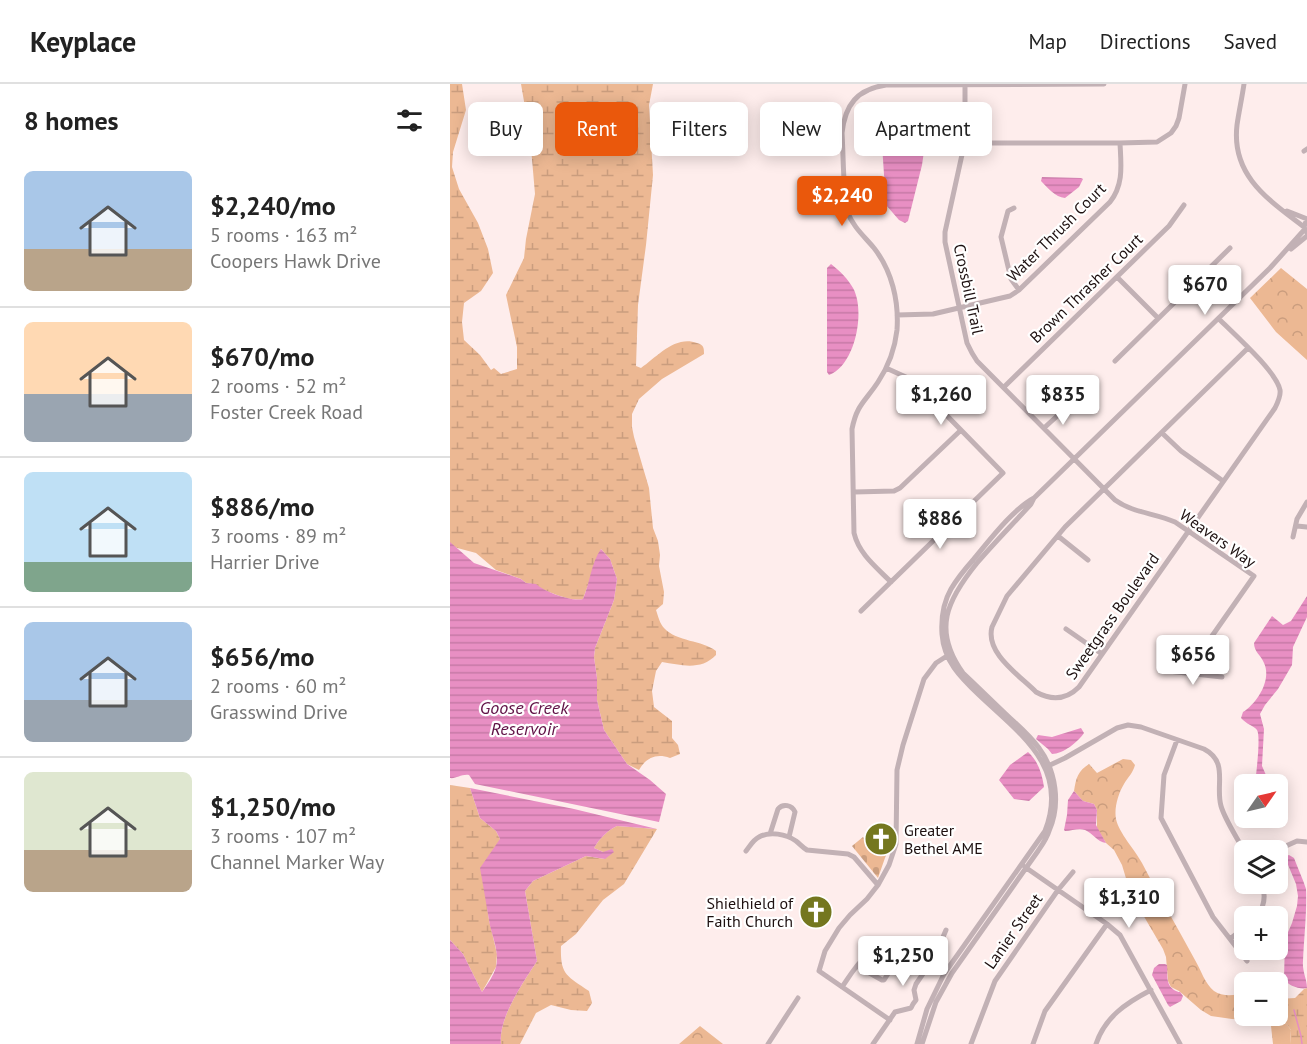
<!DOCTYPE html>
<html lang="en">
<head>
<meta charset="utf-8">
<style>
  body { margin:0; font-family:"PT Sans",sans-serif; background:#f2f2f2; color:#222; height:100vh; display:flex; flex-direction:column; font-size:22px; white-space:nowrap }
  * { box-sizing:border-box; margin:0 }
  p { font-size:20px; color:#767676 }
  .icon { flex:none; width:33px; height:33px; fill:none; stroke:currentColor; stroke-width:2; stroke-linecap:round; stroke-linejoin:round }
  .map { position:relative; flex:1; overflow:hidden }
  .details { display:flex; flex-direction:column; background:#fff; width:450px }
  .details>* { flex:none }
  .banner { position:absolute; left:18px; top:18px; width:570px; height:54px; display:flex; gap:12px }
  .needle { width:39px; rotate:56deg }
  .tools { position:absolute; left:784px; top:690px; display:grid; gap:12px }
  .tools a { display:grid; place-items:center; width:54px; height:54px; border-radius:9px; background:#fff; box-shadow:0 3px 15px #0003; font-size:30px }
  .price { position:absolute; translate:-50% -51px; padding:0 14px; border-radius:6px; background:#fff; color:#222; font-size:20px; line-height:39px; filter:drop-shadow(0 2px 3px #0008) }
  .price::after { content:''; position:absolute; left:50%; top:36px; width:18px; height:14px; margin-left:-9px; background:inherit; clip-path:polygon(0 0,100% 0,50% 100%) }
  .price.active { background:#ea580c; color:#fff }
  ul { padding:0; list-style:none }
  li { display:flex; align-items:center; gap:18px; height:150px; padding:0 24px }
  li+li { border-top:2px solid #e0e0e0 }
  li span { display:grid; place-items:center; flex:none; width:168px; height:120px; border-radius:9px; color:#555 }
  li>.icon { margin-inline-start:auto }
  span .icon { width:72px; height:72px; fill:#fffc; stroke-width:1 }
  li b { font-size:26px }
  h2 { display:flex; justify-content:space-between; align-items:center; height:72px; padding:0 24px; font-size:26px }
  .pill { padding:0 21px; border-radius:9px; background:#fff; box-shadow:0 3px 15px #0003; font-size:21px; line-height:54px }
  .pill.active { background:#ea580c; color:#fff }
  header { display:flex; align-items:center; gap:36px; box-sizing:border-box; height:84px; padding:0 30px; background:#fff; border-bottom:2px solid #e0e0e0 }
  header strong { font-size:28px }
  nav { display:flex; gap:33px; margin-inline-start:auto; font-size:21px }
  main { display:flex; flex:1; min-height:0 }
  .map>svg:first-child { display:block }
  .forest { fill:url(#forest-crowns) }
  .wetland { fill:url(#wetland-marsh) }
  .cemetery { fill:url(#cemetery-stones) }
  .water { fill:url(#water-rules) }
  .lines { fill:none; stroke-linecap:round; stroke-linejoin:round }
  .stream { stroke:#e88fc3; stroke-width:1.5 }
  .minor { stroke:#c2b1b5; stroke-width:5 }
  .labels { text-anchor:middle; stroke-width:4.5; stroke-linejoin:round; paint-order:stroke }
  .street-label { font-size:16px; fill:#1d1010; stroke:#fff }
  .poi-label { font-size:16px; fill:#1d1010; stroke:#fff; text-anchor:start }
  .water-label { font-size:18px; font-style:italic; fill:#5f1145; stroke:#fff }
</style>
</head>
<body>
<header>
<strong>Keyplace</strong>
<nav><a>Map</a><a>Directions</a><a>Saved</a></nav>
</header>
<main>
<section class="details">
<h2>8 homes<svg class="icon" aria-label="filters" viewBox="0 0 24 24"><path d="M4 7h16M4 17h16"/><circle cx="9" cy="7" r="2"/><circle cx="15" cy="17" r="2"/></svg></h2>
<ul>
<li><span style="background:linear-gradient(#a9c7e8 65%,#b9a48a 0)"><svg class="icon" aria-label="home" viewBox="0 0 24 24"><path d="M3 11l9-7 9 7M6 9v11h12V9"/></svg></span><div><b>$2,240/mo</b><p>5 rooms · 163 m²</p><p>Coopers Hawk Drive</p></div></li>
<li><span style="background:linear-gradient(#ffd9b3 60%,#9aa5b1 0)"><svg class="icon" aria-label="home" viewBox="0 0 24 24"><path d="M3 11l9-7 9 7M6 9v11h12V9"/></svg></span><div><b>$670/mo</b><p>2 rooms · 52 m²</p><p>Foster Creek Road</p></div></li>
<li><span style="background:linear-gradient(#bfe0f5 75%,#7fa58c 0)"><svg class="icon" aria-label="home" viewBox="0 0 24 24"><path d="M3 11l9-7 9 7M6 9v11h12V9"/></svg></span><div><b>$886/mo</b><p>3 rooms · 89 m²</p><p>Harrier Drive</p></div></li>
<li><span style="background:linear-gradient(#a9c7e8 65%,#9aa5b1 0)"><svg class="icon" aria-label="home" viewBox="0 0 24 24"><path d="M3 11l9-7 9 7M6 9v11h12V9"/></svg></span><div><b>$656/mo</b><p>2 rooms · 60 m²</p><p>Grasswind Drive</p></div></li>
<li><span style="background:linear-gradient(#dfe7d0 65%,#b9a48a 0)"><svg class="icon" aria-label="home" viewBox="0 0 24 24"><path d="M3 11l9-7 9 7M6 9v11h12V9"/></svg></span><div><b>$1,250/mo</b><p>3 rooms · 107 m²</p><p>Channel Marker Way</p></div></li>
</ul>
</section>
<div class="map">
<svg width="857" height="960" viewBox="0 0 857 960">
  <defs>
    <pattern id="forest-crowns" width="20" height="18" patternUnits="userSpaceOnUse" patternTransform="scale(1.5)"><rect width="20" height="18" fill="#ecb893"/><path d="M2 6a3 3 0 1 1 6 0M12 15a3 3 0 1 1 6 0" fill="none" stroke="#ca9d7e"/></pattern>
    <pattern id="wetland-marsh" width="20" height="14" patternUnits="userSpaceOnUse" patternTransform="scale(1.5)"><rect width="20" height="14" fill="#ecb893"/><path d="M1 5h8M5 5V1M11 12h8M15 12V8" fill="none" stroke="#ca9d7e"/></pattern>
    <pattern id="cemetery-stones" width="16" height="16" patternUnits="userSpaceOnUse" patternTransform="scale(1.5)"><rect width="16" height="16" fill="#ecb893"/><path d="M2 7V4a2 2 0 0 1 4 0v3zM10 15v-3a2 2 0 0 1 4 0v3z" fill="#ca9d7e"/></pattern>
    <pattern id="water-rules" width="6" height="5" patternUnits="userSpaceOnUse" patternTransform="scale(1.5)"><rect width="6" height="5" fill="#e88fc3"/><path d="M0 2.5h6" fill="none" stroke="#c77aa6"/></pattern>
  </defs>
  <rect width="100%" height="100%" fill="#feedec"/>
  <path class="forest" d="M831,184L857,205V276L826,248L800,214Z
    M673,675L681,676L685,681C683,689 678,693 674,700C668,710 664,724 666,735C669,749 685,766 692,779C709,812 727,843 745,876C751,886 755,900 764,907C773,913 785,912 795,908V932H828V929L841,946L840,960H823L821,942L813,937L782,935L761,932L751,926L729,907L721,903L718,897L716,873L713,865L689,824L678,801L672,781L664,766L656,759L647,744V726L644,720L633,717L624,707C626,694 628,687 639,680L647,689Z
    M250,942L273,960H229Z"/>
  <path class="wetland" d="M0,0H12L16,26L3,68L2,83L9,105L28,139L38,165L43,189L31,207L14,219L12,238L14,256L30,271L41,286L44,284L51,290L67,285V263L56,211L74,174L76,155L85,110L80,52L71,0H203L199,21L203,91L196,161L188,221L186,282L191,284C207,273 225,251 247,259C254,261 254,264 254,270L212,295L189,315L182,330V343L184,353L199,404L203,444L208,457L210,471L209,482L214,508L213,520L206,526C208,532 210,540 214,544C227,558 252,556 266,567V571C251,587 231,581 212,578L206,587L202,607L204,623L222,637V654L228,661L230,670L220,674C206,669 196,674 189,686L177,680L154,646L147,616V594L144,573L145,564L164,516L167,495L160,475L151,465L133,515C122,518 101,509 90,504C84,501 82,499 76,499L71,495L46,486L26,469L0,462Z
    M0,701L20,704L30,734L46,747L50,755L37,822L39,836L47,870L46,883L32,908L13,870L0,856Z
    M167,742L207,745L174,800L153,816L126,850L111,862C110,890 116,892 139,907L142,919L137,927L121,926L101,921L86,929L70,960H51C48,934 73,899 87,877L75,807L83,797L136,772L155,775L153,768L144,764C149,755 158,746 167,742Z
    M857,904V960H840L841,946L828,929V915L845,914L854,905Z"/>
  <path class="cemetery" d="M413,753L419,760L436,771L428,794L402,762Z"/>
  <path class="water" d="M472,39L478,40L472,81L458,137L455,139L449,136L436,121L431,45L433,41L437,40Z
    M592,93L631,94L633,95L629,103L615,114C605,113 598,104 591,97Z
    M381,180C390,187 398,195 403,204C416,227 405,282 379,291L377,288V184Z
    M0,458L24,479L71,495L76,499L86,500C95,508 122,518 133,515C140,499 141,479 151,465L160,475L167,495L164,516L145,564L144,573L147,594V616L154,646L177,680L200,696L216,710L209,738L25,700L19,691C11,690 6,695 0,694Z
    M857,512V533L843,563L842,581L828,605L815,621L810,630L814,645L812,682L819,698L818,700H805C806,691 811,652 807,646C804,642 796,640 791,634L793,628C807,619 822,596 814,579C811,571 804,568 804,559L822,532L833,541L841,537Z
    M631,644L634,649C628,658 613,670 602,670L598,665L586,655L588,651L602,653Z
    M578,668C588,677 592,689 594,703L579,717L564,715L549,696L560,681Z
    M20,704L124,725L207,745L167,742C158,746 149,755 144,764L153,768L162,765L164,768L155,775L136,772L83,797L75,807L87,877C73,899 48,934 51,960H0V856L13,870L32,908C37,901 44,891 46,883C50,867 41,851 39,836C36,818 33,801 30,784L50,755L46,747L30,734Z
    M624,707L633,717L644,720L647,726L646,741L656,759C647,758 643,749 635,746C628,744 622,747 615,747L614,746L617,731L618,716Z
    M839,771L844,774C848,785 853,795 856,805C857,828 854,854 853,877C852,887 857,895 857,904C850,906 837,901 834,895L835,855L842,839L847,822L848,812L846,800L836,776V772Z
    M709,880H715L717,881C718,890 715,900 724,906C733,911 727,904 733,912L731,917L720,923L718,921L702,891L704,884Z"/>
  <g class="lines">
    <path class="stream" d="M844,926L851,952L852,960"/>
    <path class="minor" d="M515,0V57L495,148V158L517,259L522,269L527,277L665,416C683,429 705,429 725,438L804,492L748,572L744,581L743,590
      M794,0C792,14 789,27 787,41C781,92 819,116 854,143
      M515,57L535,59H670L707,58L721,49L726,42L729,34L735,0
      M854,67L857,65
      M564,124L558,127L551,153L561,195L569,206
      M837,127L857,135L854,143L857,149
      M841,165L857,152
      M667,193L708,234
      M447,231L483,230L560,212L569,206L660,118C674,100 671,81 670,59
      M769,235C783,249 827,288 830,306C831,312 828,318 825,324L629,603C616,616 602,617 586,608C569,591 535,569 542,543L557,512L615,443L798,264
      M665,277L780,164
      M554,303L719,142L734,121
      M594,344L617,323
      M712,349L731,367L773,397
      M404,408L444,407L450,404L511,346
      M584,414L820,184L855,145
      M847,442L857,443
      M608,452L638,476
      M843,453L847,435L857,418
      M441,498C426,483 409,470 404,449L402,345C407,320 415,318 428,298C438,283 445,264 447,246C449,217 442,187 424,164C414,152 403,143 397,127C393,117 394,106 394,95C393,80 393,65 392,49C395,21 407,5 436,1L654,0
      M411,527L553,389L465,299L458,294L436,284
      M616,545L652,570
      M718,587L772,593
      M727,656L714,691L711,734L763,833L797,877
      M598,682L615,674L667,644L678,641L691,643L754,665C779,678 765,701 771,722C775,736 788,755 795,769
      M320,750L328,725C333,719 342,721 345,728L339,753
      M827,766L847,757L857,758
      M296,767C300,762 303,756 309,753C320,747 336,750 346,757C350,760 352,763 357,766L398,770L404,773L428,801
      M575,783L657,840L670,851L730,960
      M807,832C815,822 816,812 812,800
      M780,855L795,843
      M392,903C399,893 406,881 415,873L439,881L441,885L434,896H432L407,882
      M440,936L369,887L375,867L389,844L400,831L417,815L428,801L439,781L446,760L447,686L453,661L474,595L486,579L500,570
      M318,960L348,914
      M423,960L445,928L461,924L463,920L466,916L464,906L466,900L485,872L496,846
      M467,960L477,925L494,890L595,747C620,683 570,650 529,611C510,593 494,577 492,550C491,534 493,519 501,505C507,495 515,485 523,476C539,457 562,426 584,414L581,420C563,440 544,459 527,479C497,516 482,546 513,589C529,604 544,619 560,634C570,643 581,653 589,664C606,687 611,720 599,747C597,754 592,761 588,767L502,889L486,918L472,960
      M521,960L545,897L608,806L623,788
      M583,960L595,927L657,840
      M646,960C655,933 676,919 701,906"/>
  </g>
  <defs>
    <g id="church-disc" transform="scale(1.725)"><circle r="9.5" fill="#74771f" stroke="#fff"/><path d="M-1.2-6h2.4v3.5h3.3v2.4h-3.3V6h-2.4V-.1h-3.3v-2.4h3.3Z" fill="#fff"/></g>
  </defs>
  <g fill-rule="evenodd">
    <use href="#church-disc" x="431" y="755"/>
    <use href="#church-disc" x="366" y="828"/>
  </g>
  <g class="labels">
    <g class="street-label">
      <text transform="translate(606 148) rotate(-45)" y="6">Water Thrush Court</text>
      <text transform="translate(636 204) rotate(-44)" y="6">Brown Thrasher Court</text>
      <text transform="translate(519 205) rotate(78)" y="6">Crossbill Trail</text>
      <text transform="translate(768 454) rotate(35)" y="6">Weavers Way</text>
      <text transform="translate(662 532) rotate(-55)" y="6">Sweetgrass Boulevard</text>
      <text transform="translate(563 847) rotate(-55)" y="6">Lanier Street</text>
    </g>
    <g class="poi-label">
      <text x="454" y="752">Greater<tspan x="454" dy="18">Bethel AME</tspan></text>
      <text x="343" y="825" text-anchor="end">Shielhield of<tspan x="343" dy="18">Faith Church</tspan></text>
    </g>
    <g class="water-label">
      <text x="74" y="630">Goose Creek<tspan x="74" dy="21">Reservoir</tspan></text>
    </g>
  </g>
</svg>
<div class="tools">
<a><svg class="needle" viewBox="-14 -14 28 28"><path d="M0-13l5 13h-10z" fill="#e53935"/><path d="M0 13l5-13h-10z" fill="#767676"/></svg></a>
<a><svg class="icon" aria-label="layers" viewBox="0 0 24 24"><path d="M12 4l9 5-9 5-9-5zM3 14l9 5 9-5"/></svg></a>
<a>+</a>
<a>−</a>
</div>
<b class="price active" style="left:392px;top:143px">$2,240</b>
<b class="price" style="left:755px;top:232px">$670</b>
<b class="price" style="left:491px;top:342px">$1,260</b>
<b class="price" style="left:613px;top:342px">$835</b>
<b class="price" style="left:490px;top:466px">$886</b>
<b class="price" style="left:743px;top:602px">$656</b>
<b class="price" style="left:679px;top:845px">$1,310</b>
<b class="price" style="left:453px;top:903px">$1,250</b>
<div class="banner">
<a class="pill">Buy</a>
<a class="pill active">Rent</a>
<a class="pill">Filters</a>
<a class="pill">New</a>
<a class="pill">Apartment</a>
</div>
</div>
</main>
</body>
</html>
